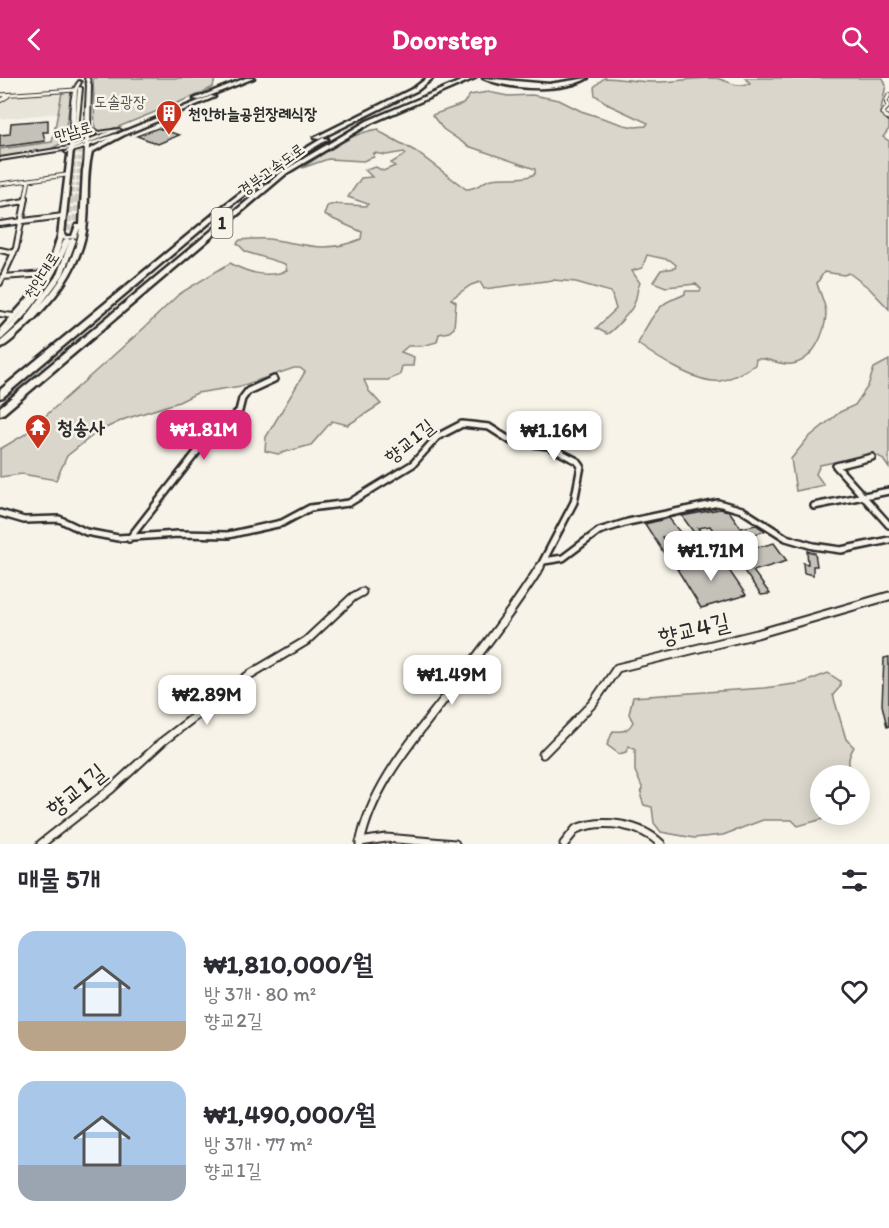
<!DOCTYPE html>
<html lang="ko">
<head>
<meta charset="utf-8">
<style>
  body { margin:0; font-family:Itim,"Poor Story",sans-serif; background:#f7f7f7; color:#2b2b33; height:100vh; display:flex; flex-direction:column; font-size:22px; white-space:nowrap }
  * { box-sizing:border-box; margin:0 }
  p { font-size:20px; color:#7c7c81 }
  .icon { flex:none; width:33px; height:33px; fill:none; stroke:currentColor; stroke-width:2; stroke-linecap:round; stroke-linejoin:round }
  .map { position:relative; height:766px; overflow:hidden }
  .drawer { display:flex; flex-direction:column; background:#fff; flex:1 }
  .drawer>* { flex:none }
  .buttons { position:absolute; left:810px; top:687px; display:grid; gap:12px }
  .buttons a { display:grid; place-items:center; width:60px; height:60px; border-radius:50%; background:#fff; box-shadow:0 3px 15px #0003; font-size:30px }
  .price { position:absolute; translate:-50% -51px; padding:0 14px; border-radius:12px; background:#fff; color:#222; font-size:20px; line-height:39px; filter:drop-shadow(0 2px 3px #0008) }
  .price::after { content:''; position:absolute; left:50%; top:36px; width:18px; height:14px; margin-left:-9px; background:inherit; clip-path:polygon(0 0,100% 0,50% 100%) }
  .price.selected { background:#db2777; color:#fff }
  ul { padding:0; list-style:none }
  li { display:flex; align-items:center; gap:18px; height:150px; padding:0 18px }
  li span { display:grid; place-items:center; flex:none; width:168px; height:120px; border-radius:18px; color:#555 }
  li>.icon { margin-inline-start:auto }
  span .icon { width:72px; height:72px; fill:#fffc; stroke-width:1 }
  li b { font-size:26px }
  h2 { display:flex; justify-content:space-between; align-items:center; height:72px; padding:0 18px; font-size:26px }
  header { display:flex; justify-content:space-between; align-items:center; height:78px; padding:0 18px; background:#db2777; color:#fff; font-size:27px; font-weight:800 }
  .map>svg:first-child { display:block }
  .built { fill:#e8e4da }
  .green { fill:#dad6cc; stroke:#82807c; stroke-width:1.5 }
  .building { fill:#c4c1b9; stroke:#2b2b2b; stroke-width:1.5 }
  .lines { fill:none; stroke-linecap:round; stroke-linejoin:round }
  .secondary-tunnel-far1 { stroke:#cecbc2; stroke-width:4.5; stroke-dasharray:4.5 2; stroke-linecap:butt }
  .secondary-tunnel { stroke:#cecbc2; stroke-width:6; stroke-dasharray:6 3; stroke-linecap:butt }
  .street-far3-casing { stroke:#2b2b2b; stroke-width:5 }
  .street-far2-casing { stroke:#2b2b2b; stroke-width:8 }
  .street-far1-casing { stroke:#2b2b2b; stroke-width:10 }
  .street-casing { stroke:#2b2b2b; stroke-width:11 }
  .secondary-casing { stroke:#2b2b2b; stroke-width:4 }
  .primary-casing { stroke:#2b2b2b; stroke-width:5 }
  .highway-casing { stroke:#2b2b2b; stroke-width:5 }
  .street-far3 { stroke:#f7f3e8; stroke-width:3 }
  .street-far2 { stroke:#f7f3e8; stroke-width:4 }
  .street-far1 { stroke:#f7f3e8; stroke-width:5 }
  .street { stroke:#f7f3e8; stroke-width:7 }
  .secondary { fill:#f7f3e8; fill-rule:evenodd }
  .primary { fill:#f7f3e8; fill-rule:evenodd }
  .highway { fill:#f7f3e8; fill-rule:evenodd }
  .labels { text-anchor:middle; stroke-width:5; stroke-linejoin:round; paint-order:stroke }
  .far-park-label { font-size:16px; fill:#575653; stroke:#f7f3e8 }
  .far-poi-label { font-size:16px; font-weight:bold; fill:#2b2b2b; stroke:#f7f3e8; text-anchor:start }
  .far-street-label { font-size:16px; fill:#2b2b2b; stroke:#f7f3e8 }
  .shield { fill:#f7f3e8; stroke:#686764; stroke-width:1.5 }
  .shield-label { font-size:18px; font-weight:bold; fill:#2b2b2b }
  .poi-label { font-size:20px; font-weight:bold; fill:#2b2b2b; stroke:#f7f3e8; text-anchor:start }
  .street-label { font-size:20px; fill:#2b2b2b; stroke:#f7f3e8 }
  .near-street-label { font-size:24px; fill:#2b2b2b; stroke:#f7f3e8 }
</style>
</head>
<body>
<header><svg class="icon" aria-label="back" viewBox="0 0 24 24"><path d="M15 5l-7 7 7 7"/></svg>Doorstep<svg class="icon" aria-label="search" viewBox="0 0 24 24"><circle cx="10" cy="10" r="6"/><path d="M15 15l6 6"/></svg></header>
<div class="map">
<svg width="889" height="766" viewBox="0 0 889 766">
  <rect width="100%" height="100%" fill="#f7f3e8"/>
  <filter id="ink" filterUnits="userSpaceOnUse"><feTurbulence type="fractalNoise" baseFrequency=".0167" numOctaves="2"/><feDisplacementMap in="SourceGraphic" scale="12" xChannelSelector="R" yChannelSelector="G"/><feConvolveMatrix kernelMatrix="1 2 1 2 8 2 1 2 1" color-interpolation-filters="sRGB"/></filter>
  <g filter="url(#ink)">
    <path class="built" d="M62,15L59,35L0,41V25L11,19Z"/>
    <path class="green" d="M93,0H215V1L213,9L204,14L111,52L100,54L95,50Z
      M604,0C622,0 641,5 659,4C678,3 695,0 715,0C728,2 736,11 750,5L745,0H883L886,7L880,36L889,42V51L883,59L889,63V231L869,210L849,195L844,197L824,194L817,205C819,214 826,226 826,236C825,256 813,283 792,286C780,288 768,279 756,281L755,287C745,293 732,301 720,303C697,306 656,279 638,266C643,253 657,227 671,222C676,220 680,219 685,216V213H700L701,211L696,206L666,209L653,204L661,192L675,190L676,187L670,182L647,177L642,190L632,193L640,205C636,213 637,222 633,228C631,233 612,254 607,256L596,250L616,231L611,214L576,204L553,202L484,211L480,204L471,207L451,221L456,224L454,250L449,254L439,256L437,264L422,268H408L401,274L414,279L413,288H402L400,297L388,302H364L369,313L381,326L348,347L332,343L311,367L278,376L265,373L266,359L305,294L300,290H294L241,308L197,315L179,324L125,341L97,354L67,378L56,402L22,396L0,399V371L24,357L144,250L179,216L230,185C248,195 266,200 287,193L285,186L246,174L237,165L240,162C249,161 259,160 269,161C305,166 325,176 361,161L362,154L324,137L327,128L334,126L366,128L368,126L348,119L361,100L372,99L365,92L376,89L383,93L395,88L391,85L406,76L404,74L386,77L374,75V79L363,83L328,81L302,90C326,74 350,55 379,51L380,54L415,73L466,111C478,111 482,103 492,101C508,98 520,103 535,96V91L468,68L443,51L432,37L463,26L470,17L488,14L508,18L532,17L559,22L581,33L624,47L635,49L646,48L648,45L611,28L595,17L594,9Z
      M71,13L68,38L62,65L47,73L0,79V71L52,64L62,15Z
      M889,282V390L882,380L874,376L820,387L816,396L824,407L796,413L791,381L808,360L840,334L855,327L868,308L874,290Z
      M828,595L840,603V609L833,617L846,661L854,669C847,680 848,686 852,697L820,698V736L832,737L830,739L798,748L792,742H763L723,757L694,760L661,754L654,745L652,729L644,727L641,719L642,709L635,693V672L629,668L626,674L619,676L607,667L613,653C623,654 628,653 633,644L629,636L633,619L764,610L802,605Z"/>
    <path class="building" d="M48,42V54H43L45,63L0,69V57L10,56L11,45Z
      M158,50L179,57L158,66L137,58Z
      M720,431L729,433L741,450L756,447L765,453L723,466L710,448L698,450L711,469L685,476L673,457L662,459L674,478L667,480L645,446L669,440L685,461L697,459L682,438Z
      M774,465L787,483L753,493L770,516L761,517L732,476Z
      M807,473L815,475L817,488H813V497L804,495L803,485L808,486Z
      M720,479L746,517L701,530L677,491Z
      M889,579V648L887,649L882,627L884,580Z"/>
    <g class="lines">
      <path class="secondary-tunnel-far1" d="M71,122L76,63
        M77,122L82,49"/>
      <path class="secondary-tunnel" d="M74,161L77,120
        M67,162L71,120"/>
      <g class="street-far3-casing">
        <path id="street-far3" d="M0,17L75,12
          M889,17L886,23L888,29L882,35L889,41
          M0,23L8,18
          M0,106L66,97
          M25,122L29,102"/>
      </g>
      <g class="street-far2-casing">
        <path id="street-far2" d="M0,127L25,123
          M0,146L63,138
          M0,172L14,175
          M2,199L46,196
          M0,205L16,170L26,120
          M0,236L13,238"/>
      </g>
      <g class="street-far1-casing">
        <path id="street-far1" d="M872,379L836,388L889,447
          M814,428L889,413
          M0,435L24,442L59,441L86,454L118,460L178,456L228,457L282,445L310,430L349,425L413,386L437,359L462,346L489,349L511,363L548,368L577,383L581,388L574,424L539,491
          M129,461L200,370L239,333L242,321L248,313L274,301
          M544,483L563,480L599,453L628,444L718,425L742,432L786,460L813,468L841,472L889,462"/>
      </g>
      <g class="street-casing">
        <path id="street" d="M543,676L593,625L617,590L757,556L889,518
          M360,764L386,760L455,766
          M41,766L111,711L163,663L249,597L306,563L353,519L362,514
          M360,766C371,710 411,664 445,620C478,577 511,535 540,489
          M564,766L576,751C603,740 641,746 661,766"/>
      </g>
      <g class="secondary-casing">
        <path id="secondary" d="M85,0H89L91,7L90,50L99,54L119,51L121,52L98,56L89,53V65L116,56L120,57L89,68L88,91L84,90L85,70L67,75L65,74L70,71L0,82V80L69,69L70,51L69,50L70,49C71,34 69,14 79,3L81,4L77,12L75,50L78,10L80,9L82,10L78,51L80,52L85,49L87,7ZM85,52V67L73,71L74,53L80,54Z
          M67,160L70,162C55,201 33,233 2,261L0,262V257C29,230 50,199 64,162Z
          M73,160L76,162L63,197L29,243H25V241L57,197L70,162Z"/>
      </g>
      <g class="primary-casing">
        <path id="primary" d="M211,18L215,19L124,57L92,74C85,100 90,126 86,153C79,192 54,223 25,250C17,257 9,266 0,270V264C39,231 71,203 80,150L76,160L63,161L57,180L33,222L2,256L0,257V251L27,221L51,180L58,158L69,69L114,52L118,53L73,71L64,157L66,158H72L76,147H80L83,92L88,72L120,55Z"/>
      </g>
      <g class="highway-casing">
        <path id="highway" d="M246,0H254L199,22L194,21Z
          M427,0H433L418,12L319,61L314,60L414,10Z
          M468,0H475L371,45L287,95L3,336L0,337V329L283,93L367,43Z
          M483,0L549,6L588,0C562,15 509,12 483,0Z
          M323,60L328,61L276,93L226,131L3,319L0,320V312L222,129L272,91Z"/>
      </g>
      <use href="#street-far3" class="street-far3"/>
      <use href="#street-far2" class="street-far2"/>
      <use href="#street-far1" class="street-far1"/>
      <use href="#street" class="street"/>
      <use href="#secondary" class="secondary"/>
      <use href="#primary" class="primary"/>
      <use href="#highway" class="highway"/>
    </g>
  </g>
  <defs>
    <g id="building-pin" transform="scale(1.35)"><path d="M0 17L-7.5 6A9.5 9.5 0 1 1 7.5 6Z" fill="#c8321e" stroke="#f7f3e8"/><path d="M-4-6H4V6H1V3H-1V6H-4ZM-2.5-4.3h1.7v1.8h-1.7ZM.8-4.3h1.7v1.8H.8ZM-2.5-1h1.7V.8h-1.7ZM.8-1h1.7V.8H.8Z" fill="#fff"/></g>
    <g id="temple-pin" transform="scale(1.35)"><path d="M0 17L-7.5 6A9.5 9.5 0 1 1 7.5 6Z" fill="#c8321e" stroke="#f7f3e8"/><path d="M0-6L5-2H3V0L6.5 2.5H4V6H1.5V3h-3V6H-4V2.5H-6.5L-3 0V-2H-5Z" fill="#fff"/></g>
  </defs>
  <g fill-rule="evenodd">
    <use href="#building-pin" x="169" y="35"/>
    <use href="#temple-pin" x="38" y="349"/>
  </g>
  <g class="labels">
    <g class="far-park-label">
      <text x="120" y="29">도솔광장</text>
    </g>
    <g class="far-poi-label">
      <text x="188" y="41">천안하늘공원장례식장</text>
    </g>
    <g class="far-street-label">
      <text transform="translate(73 53) rotate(-16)" y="6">만남로</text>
      <text transform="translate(271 91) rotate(-36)" y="6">경부고속도로</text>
      <text transform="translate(41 197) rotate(-58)" y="6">천안대로</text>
    </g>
    <rect class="shield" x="211.5" y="130" width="21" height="30" rx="4.5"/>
    <g class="shield-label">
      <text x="222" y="151">1</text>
    </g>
    <g class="poi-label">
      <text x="57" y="356">청송사</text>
    </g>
    <g class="street-label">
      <text transform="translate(409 363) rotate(-39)" y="7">향교1길</text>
    </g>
    <g class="near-street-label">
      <text transform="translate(694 551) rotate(-13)" y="8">향교4길</text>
      <text transform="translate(76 712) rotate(-39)" y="8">향교1길</text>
    </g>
  </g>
</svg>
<div class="buttons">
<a><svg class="icon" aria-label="locate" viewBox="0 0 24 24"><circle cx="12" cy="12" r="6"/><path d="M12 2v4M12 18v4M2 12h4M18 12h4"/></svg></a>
</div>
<b class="price selected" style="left:204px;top:383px">₩1.81M</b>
<b class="price" style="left:554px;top:384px">₩1.16M</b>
<b class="price" style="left:711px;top:504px">₩1.71M</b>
<b class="price" style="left:452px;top:628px">₩1.49M</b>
<b class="price" style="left:207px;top:648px">₩2.89M</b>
</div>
<section class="drawer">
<h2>매물 5개<svg class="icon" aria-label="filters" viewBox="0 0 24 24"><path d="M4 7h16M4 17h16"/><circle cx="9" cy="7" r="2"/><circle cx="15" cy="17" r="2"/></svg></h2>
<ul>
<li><span style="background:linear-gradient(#a9c7e8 75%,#b9a48a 0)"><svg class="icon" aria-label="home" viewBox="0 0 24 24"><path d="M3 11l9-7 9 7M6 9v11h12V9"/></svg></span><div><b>₩1,810,000/월</b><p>방 3개 · 80 m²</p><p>향교2길</p></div><svg class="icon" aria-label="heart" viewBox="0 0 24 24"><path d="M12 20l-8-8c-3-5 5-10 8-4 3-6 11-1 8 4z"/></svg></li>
<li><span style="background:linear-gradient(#a9c7e8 70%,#9aa5b1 0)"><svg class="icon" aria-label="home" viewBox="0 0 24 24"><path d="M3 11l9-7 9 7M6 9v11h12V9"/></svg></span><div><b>₩1,490,000/월</b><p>방 3개 · 77 m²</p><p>향교1길</p></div><svg class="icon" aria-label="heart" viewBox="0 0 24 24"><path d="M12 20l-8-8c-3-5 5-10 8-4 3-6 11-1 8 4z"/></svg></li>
</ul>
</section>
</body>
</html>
